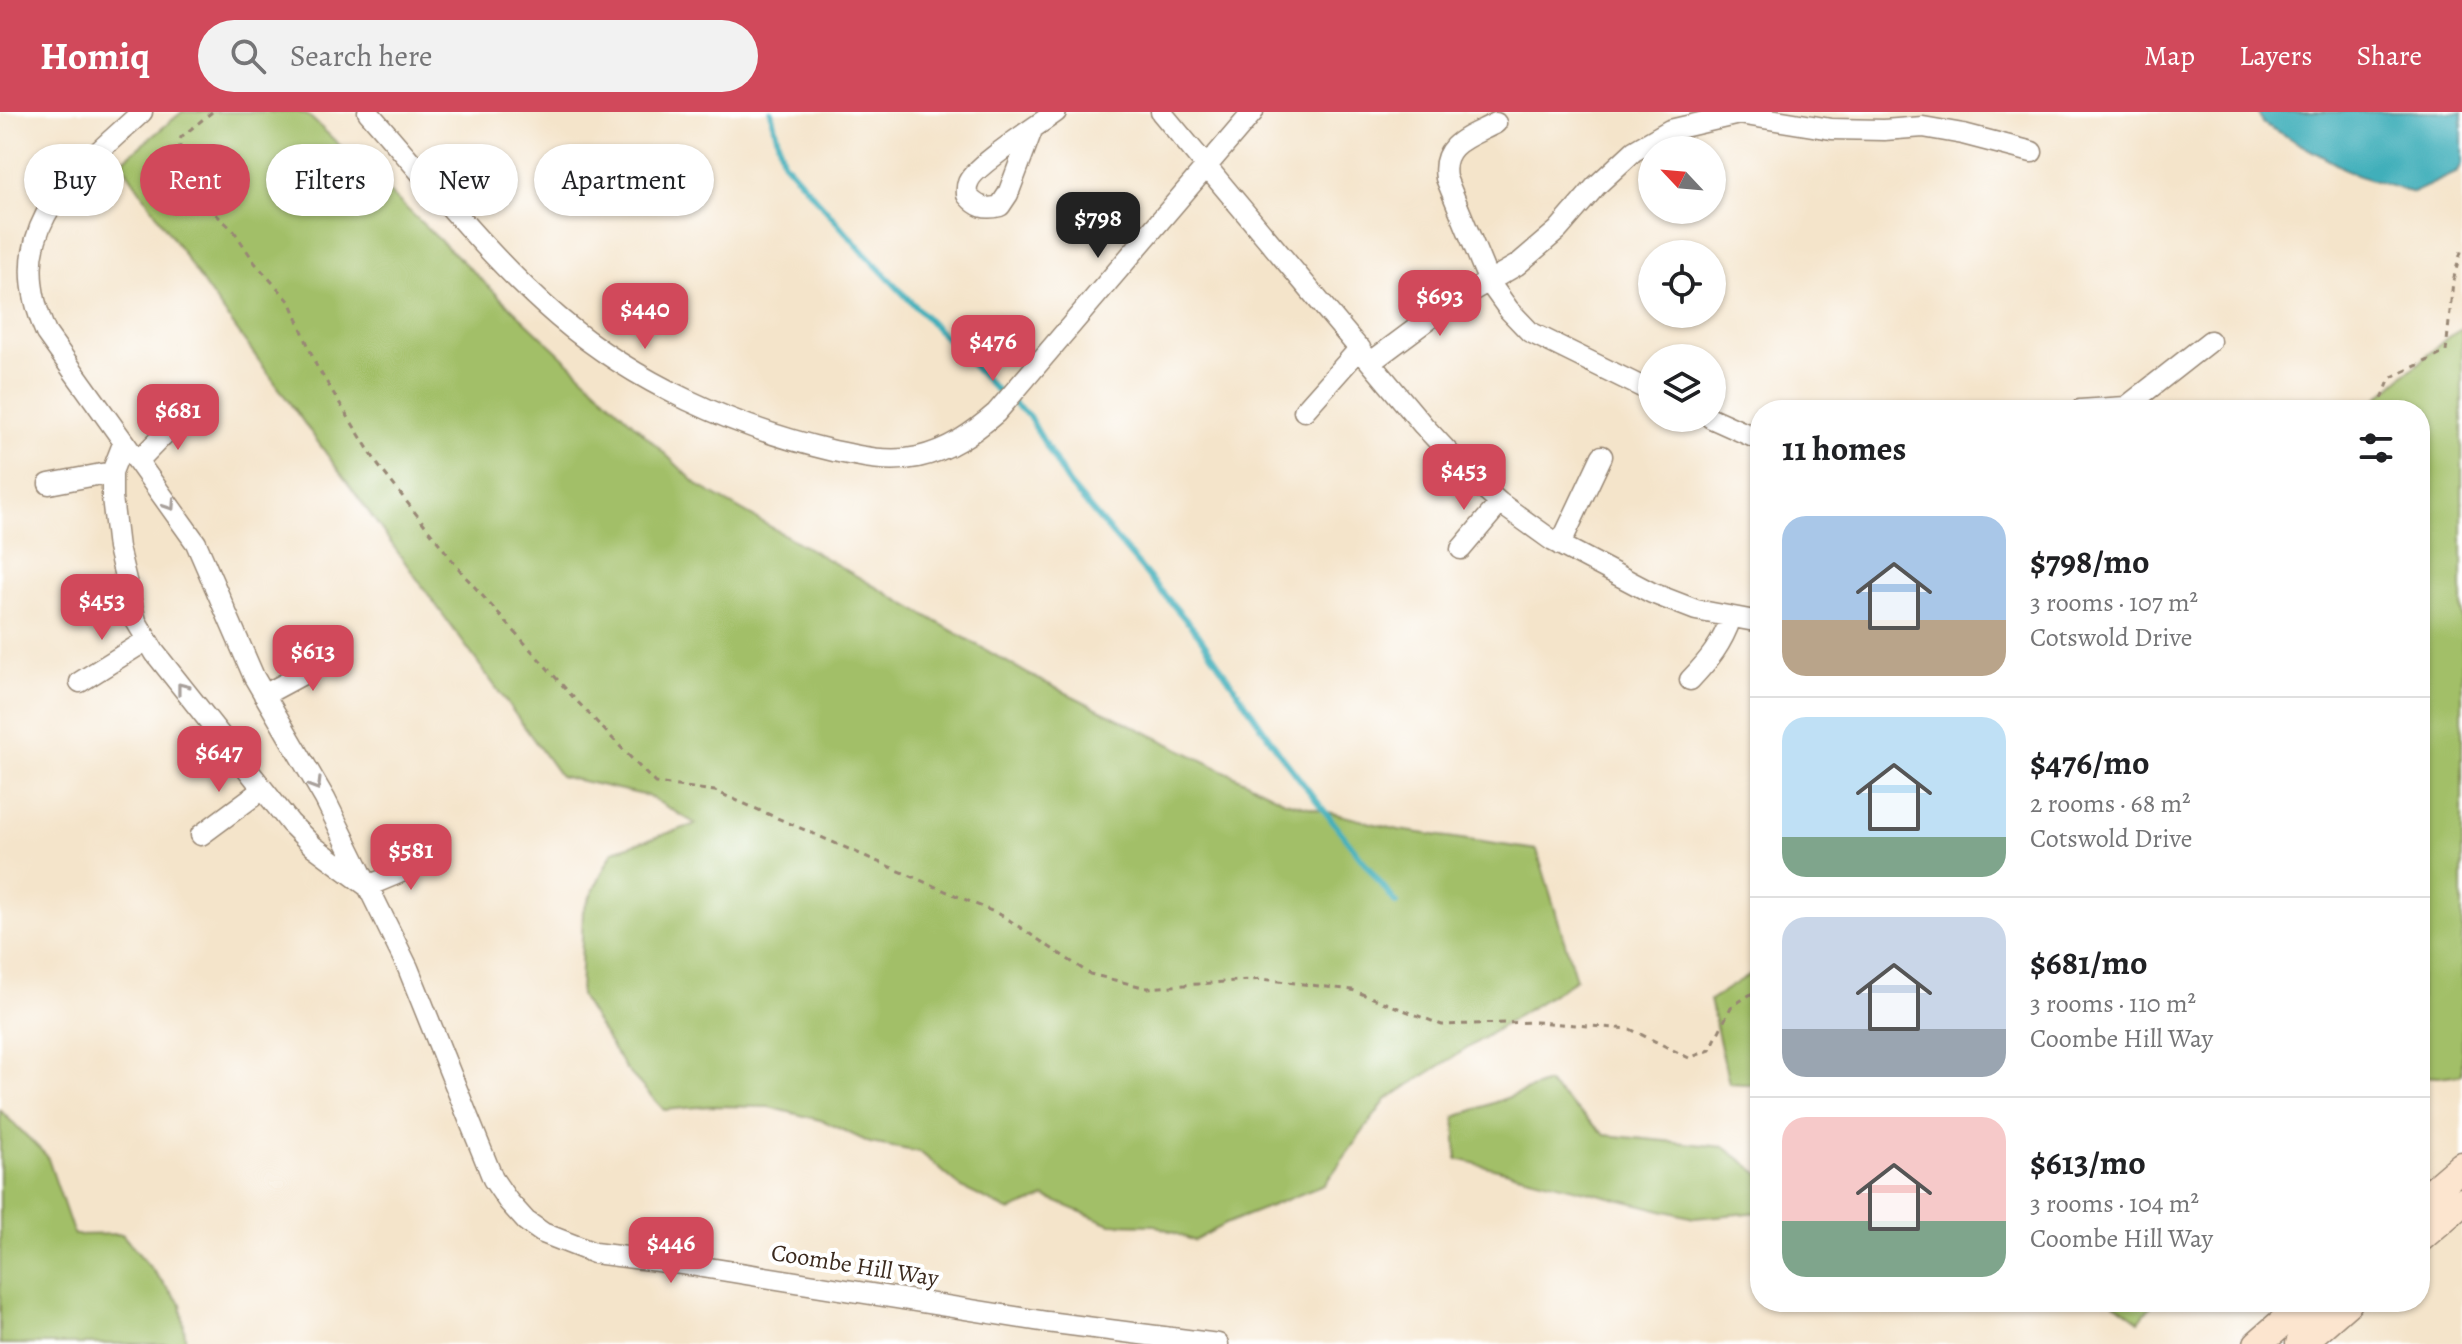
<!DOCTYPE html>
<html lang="en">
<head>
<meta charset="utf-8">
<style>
  body { margin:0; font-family:Alegreya,serif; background:#f2f2f2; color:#202124; height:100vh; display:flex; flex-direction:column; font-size:30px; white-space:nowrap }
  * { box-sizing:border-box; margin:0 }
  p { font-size:26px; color:#757577 }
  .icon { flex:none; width:44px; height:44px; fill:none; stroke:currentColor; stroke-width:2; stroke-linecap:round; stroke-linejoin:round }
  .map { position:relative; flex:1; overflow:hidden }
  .details { position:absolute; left:1750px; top:288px; width:680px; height:912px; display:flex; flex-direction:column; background:#fff; border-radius:32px; box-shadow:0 2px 6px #0004 }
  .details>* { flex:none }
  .hud { position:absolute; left:24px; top:32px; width:760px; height:72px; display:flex; gap:16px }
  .needle { width:52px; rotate:296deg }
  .controls { position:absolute; left:1638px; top:24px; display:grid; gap:16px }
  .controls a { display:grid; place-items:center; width:88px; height:88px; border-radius:50%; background:#fff; box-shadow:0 2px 6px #0004; font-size:40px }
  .price { position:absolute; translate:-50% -68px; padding:0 18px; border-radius:16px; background:#d1495b; color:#fff; font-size:26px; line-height:52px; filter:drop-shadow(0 2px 4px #0008) }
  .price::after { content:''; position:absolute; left:50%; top:48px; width:24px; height:18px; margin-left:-12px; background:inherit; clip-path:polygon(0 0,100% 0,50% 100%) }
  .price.on { background:#222; color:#fff }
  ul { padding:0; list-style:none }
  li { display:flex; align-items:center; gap:24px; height:200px; padding:0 32px }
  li+li { border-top:2px solid #e0e0e0 }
  li span { display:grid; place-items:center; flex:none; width:224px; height:160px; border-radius:24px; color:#555 }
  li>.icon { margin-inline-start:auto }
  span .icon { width:96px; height:96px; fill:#fffc; stroke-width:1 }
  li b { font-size:34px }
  h2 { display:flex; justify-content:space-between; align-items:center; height:96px; padding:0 32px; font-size:34px }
  .tag { padding:0 28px; border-radius:36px; background:#fff; box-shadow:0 2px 6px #0004; font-size:28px; line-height:72px }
  .tag.on { background:#d1495b; color:#fff }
  header { display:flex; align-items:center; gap:48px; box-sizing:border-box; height:112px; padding:0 40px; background:#d1495b; color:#fff }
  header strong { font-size:38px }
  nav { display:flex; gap:44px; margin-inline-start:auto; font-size:28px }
  .search { width:560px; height:72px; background:#f2f2f2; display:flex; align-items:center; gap:20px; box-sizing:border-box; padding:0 28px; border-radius:44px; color:#757577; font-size:30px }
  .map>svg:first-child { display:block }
  .green { fill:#a2bf67; stroke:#6e7442; stroke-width:2 }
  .water { fill:#3fafba; stroke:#3d6c6c; stroke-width:2 }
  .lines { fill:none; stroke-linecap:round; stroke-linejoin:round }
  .stream { stroke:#3fafba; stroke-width:6 }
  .minor-casing { stroke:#988774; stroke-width:23 }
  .secondary-casing { stroke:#988774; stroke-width:31 }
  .path { stroke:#988774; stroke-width:3; stroke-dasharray:6 6; stroke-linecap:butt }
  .minor { stroke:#fff; stroke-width:20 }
  .secondary { stroke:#fce5cf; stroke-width:28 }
  .oneway { stroke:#a79f9a }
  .labels { text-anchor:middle; stroke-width:8; stroke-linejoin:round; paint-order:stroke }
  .street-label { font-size:24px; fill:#3b2a1e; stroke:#fff }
</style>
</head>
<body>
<header>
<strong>Homiq</strong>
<div class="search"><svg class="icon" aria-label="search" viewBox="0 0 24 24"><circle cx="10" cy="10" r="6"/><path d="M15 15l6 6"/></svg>Search here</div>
<nav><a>Map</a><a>Layers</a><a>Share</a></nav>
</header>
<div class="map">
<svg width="2462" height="1232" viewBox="0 0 2462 1232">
  <rect width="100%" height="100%" fill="#fff"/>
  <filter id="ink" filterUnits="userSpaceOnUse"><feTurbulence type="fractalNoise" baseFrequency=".0125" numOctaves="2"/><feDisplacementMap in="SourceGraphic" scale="16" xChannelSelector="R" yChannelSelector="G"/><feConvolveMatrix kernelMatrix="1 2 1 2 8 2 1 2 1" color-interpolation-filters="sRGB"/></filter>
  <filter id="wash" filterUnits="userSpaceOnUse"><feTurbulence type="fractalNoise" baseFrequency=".006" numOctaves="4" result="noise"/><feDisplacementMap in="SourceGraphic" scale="32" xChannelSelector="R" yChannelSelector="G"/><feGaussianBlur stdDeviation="1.8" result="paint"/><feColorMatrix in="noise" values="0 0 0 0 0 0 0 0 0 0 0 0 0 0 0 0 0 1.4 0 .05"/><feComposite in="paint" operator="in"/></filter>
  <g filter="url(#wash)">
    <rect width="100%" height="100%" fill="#f4e4ca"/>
    <path class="green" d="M182,0H299L309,4L699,374L1030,563L1285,689L1399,718L1537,738L1576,867L1386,988L1324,1073L1225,1112L1194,1129L1155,1113L1110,1112L1045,1085L1010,1099L962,1076L920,1040L870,1031L824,1009L769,995L710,994L664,998L625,956L580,884L583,799L613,739L696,712L648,684L560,664L207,177L121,50Z
      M2462,217V962L2438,965L2420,964V298H2364L2448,225Z
      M1760,856V973L1729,971L1710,888Z
      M1547,971L1605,1023L1724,1035L1760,1062V1100L1694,1106L1457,1047L1455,1005Z
      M0,998L47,1044L74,1123L122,1122L181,1192L186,1232H0Z
      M2113,1190H2154L2139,1209Z"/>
    <path class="water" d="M2258,0H2462V51L2458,60L2413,81L2356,63L2262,11Z"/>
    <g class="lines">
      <path class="stream" d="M771,0L783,49L864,141L994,276L1028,303L1069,372L1198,522L1281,643L1396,791"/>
    </g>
  </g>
  <g filter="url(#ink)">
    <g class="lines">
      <g class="minor-casing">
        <path id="minor" d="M142,0C72,64 0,115 46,221L196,431L254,565L325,687L408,856L493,1067L508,1089L526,1109L543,1121L594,1141L690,1153L1047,1210L1218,1232
          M368,0C429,69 488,145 558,205C635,271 735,316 834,339C862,345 889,351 918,345C949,338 973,321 996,301L1253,0
          M1161,0L1423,313L1477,371L1500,391L1553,429L1652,481L1696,498L1760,510
          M1496,11C1470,25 1440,31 1446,66L1489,170L1509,198L1530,220L1652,280
          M1032,18L1008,82L1000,94C985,98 977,95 967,83C967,79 966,75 968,71C972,55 1040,12 1056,0
          M1371,250L1449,192L1517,153L1558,118L1596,74L1634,39L1670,18L1739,2L1831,17L1884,18L1923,15L1963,22L2032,40
          M2080,298L2126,295L2128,298
          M2122,298L2210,229
          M1304,299L1360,236
          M1711,306L1760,328
          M123,332L112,360V385L118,436L136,509L155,541L290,711L313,734L367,774
          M139,348L186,300
          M49,372L112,360
          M1560,433L1602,344
          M1461,437L1500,391
          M1690,568C1709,548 1722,532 1731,506
          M80,570L147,528
          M264,583L342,541
          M201,723L263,677
          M368,774L437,745"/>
      </g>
      <g class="secondary-casing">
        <path id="secondary" d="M2420,1090L2462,1054
          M2420,1126L2462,1090
          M2258,1232L2306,1190
          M2300,1232L2348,1190"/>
      </g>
      <path class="path" d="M212,0L181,25L177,58L194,82L234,119L255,151L291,191L316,253L378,353L463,462L573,585L655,671L715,679L1003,804L1090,862L1147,876L1262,867L1352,878L1442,913L1535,910L1630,917L1689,946L1710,938L1731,895L1760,876
        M2378,298L2390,266L2446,240L2453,169L2462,136"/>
      <use href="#minor" class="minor"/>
      <use href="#secondary" class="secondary"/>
    </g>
    <defs><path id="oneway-chevron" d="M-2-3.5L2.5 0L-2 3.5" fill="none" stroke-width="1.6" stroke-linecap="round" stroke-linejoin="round" transform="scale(2)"/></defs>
    <g class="oneway">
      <use href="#oneway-chevron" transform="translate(170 393) rotate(56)"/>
      <use href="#oneway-chevron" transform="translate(182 576) rotate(-128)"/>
      <use href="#oneway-chevron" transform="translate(316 673) rotate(59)"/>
    </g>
  </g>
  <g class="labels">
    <g class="street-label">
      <text transform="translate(855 1153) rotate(9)" y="8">Coombe Hill Way</text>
    </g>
  </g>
</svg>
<div class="controls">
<a><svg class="needle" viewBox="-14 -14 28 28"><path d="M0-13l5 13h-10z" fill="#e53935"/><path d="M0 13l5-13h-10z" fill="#757577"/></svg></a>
<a><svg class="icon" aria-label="locate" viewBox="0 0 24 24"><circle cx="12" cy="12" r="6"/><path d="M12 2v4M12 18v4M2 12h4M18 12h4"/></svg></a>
<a><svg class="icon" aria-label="layers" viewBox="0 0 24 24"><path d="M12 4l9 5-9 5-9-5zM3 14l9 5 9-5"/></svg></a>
</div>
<b class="price on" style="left:1098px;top:148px">$798</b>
<b class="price" style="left:1440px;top:226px">$693</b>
<b class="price" style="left:645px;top:239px">$440</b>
<b class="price" style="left:993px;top:271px">$476</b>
<b class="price" style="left:178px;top:340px">$681</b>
<b class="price" style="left:1464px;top:400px">$453</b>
<b class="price" style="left:102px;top:530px">$453</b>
<b class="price" style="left:313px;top:581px">$613</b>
<b class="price" style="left:219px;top:682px">$647</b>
<b class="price" style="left:411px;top:780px">$581</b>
<b class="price" style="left:671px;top:1173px">$446</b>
<div class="hud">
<a class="tag">Buy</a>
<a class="tag on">Rent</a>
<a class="tag">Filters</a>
<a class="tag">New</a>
<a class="tag">Apartment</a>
</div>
<section class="details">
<h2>11 homes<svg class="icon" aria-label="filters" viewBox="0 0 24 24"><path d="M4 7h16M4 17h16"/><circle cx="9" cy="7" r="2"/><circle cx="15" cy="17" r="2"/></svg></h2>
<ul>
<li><span style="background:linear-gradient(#a9c7e8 65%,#b9a48a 0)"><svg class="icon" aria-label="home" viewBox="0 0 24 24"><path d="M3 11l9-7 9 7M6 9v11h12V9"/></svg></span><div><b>$798/mo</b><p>3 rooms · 107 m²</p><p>Cotswold Drive</p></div></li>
<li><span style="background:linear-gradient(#bfe0f5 75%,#7fa58c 0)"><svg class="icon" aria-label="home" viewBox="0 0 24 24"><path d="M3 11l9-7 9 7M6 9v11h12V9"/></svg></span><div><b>$476/mo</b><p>2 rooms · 68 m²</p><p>Cotswold Drive</p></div></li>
<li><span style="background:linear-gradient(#c9d6e8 70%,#9aa5b1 0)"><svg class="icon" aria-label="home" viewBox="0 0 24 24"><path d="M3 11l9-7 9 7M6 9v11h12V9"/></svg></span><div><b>$681/mo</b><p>3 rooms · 110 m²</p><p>Coombe Hill Way</p></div></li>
<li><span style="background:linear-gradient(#f6c9c9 65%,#7fa58c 0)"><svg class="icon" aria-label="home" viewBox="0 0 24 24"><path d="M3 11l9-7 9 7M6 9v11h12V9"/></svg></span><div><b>$613/mo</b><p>3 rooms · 104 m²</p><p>Coombe Hill Way</p></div></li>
</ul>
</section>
</div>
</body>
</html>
